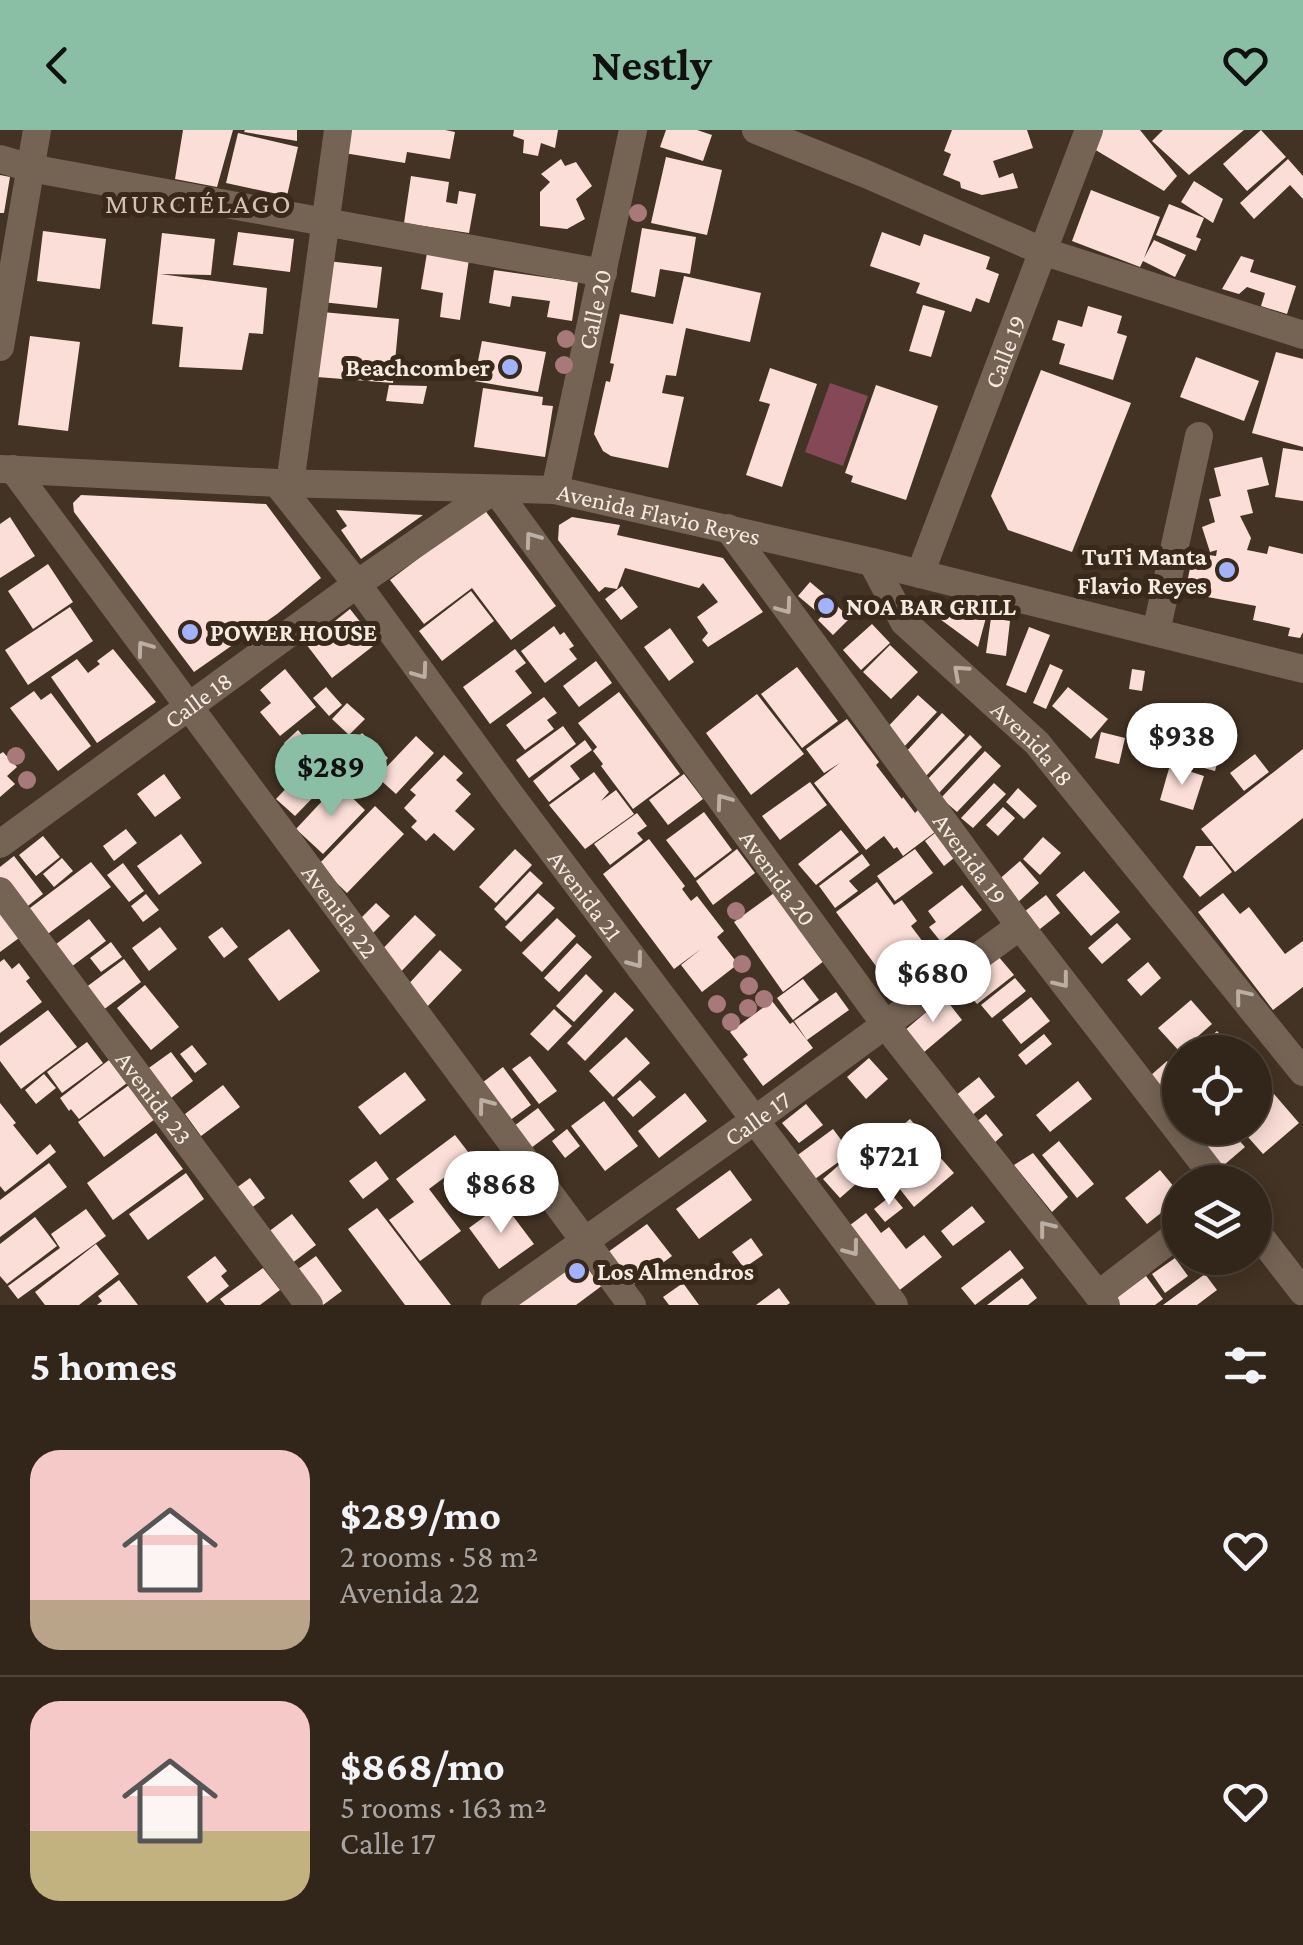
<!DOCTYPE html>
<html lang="en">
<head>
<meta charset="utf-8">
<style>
  body { margin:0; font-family:"Crimson Pro",serif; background:#3a2e24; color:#f1f3f6; height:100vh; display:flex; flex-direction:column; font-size:38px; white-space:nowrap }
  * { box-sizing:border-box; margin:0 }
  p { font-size:32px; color:#a8a5a3 }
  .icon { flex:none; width:55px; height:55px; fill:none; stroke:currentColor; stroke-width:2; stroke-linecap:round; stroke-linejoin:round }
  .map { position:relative; height:1175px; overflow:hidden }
  .sheet { display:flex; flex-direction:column; background:#32261b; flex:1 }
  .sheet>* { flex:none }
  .buttons { position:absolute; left:1162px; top:905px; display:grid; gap:20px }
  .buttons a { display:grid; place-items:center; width:110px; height:110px; border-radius:50%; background:#32261b; box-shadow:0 5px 25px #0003,0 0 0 2px #4d433a; font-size:50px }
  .price { position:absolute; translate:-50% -85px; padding:0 22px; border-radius:35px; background:#fff; color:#222; font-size:32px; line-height:65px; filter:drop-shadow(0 2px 5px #0008) }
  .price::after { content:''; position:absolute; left:50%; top:60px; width:30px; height:22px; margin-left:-15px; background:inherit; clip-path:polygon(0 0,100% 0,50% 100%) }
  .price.current { background:#8abfa5; color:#111 }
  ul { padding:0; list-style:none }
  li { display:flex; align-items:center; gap:30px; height:250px; padding:0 30px }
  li+li { border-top:2px solid #4d433a }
  li span { display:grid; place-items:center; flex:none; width:280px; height:200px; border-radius:30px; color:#555 }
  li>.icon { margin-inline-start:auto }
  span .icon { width:120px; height:120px; fill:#fffc; stroke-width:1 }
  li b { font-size:42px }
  h2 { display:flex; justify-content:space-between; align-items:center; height:120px; padding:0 30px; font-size:42px }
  header { display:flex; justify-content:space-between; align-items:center; height:130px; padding:0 30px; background:#8abfa5; color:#111; font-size:45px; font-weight:700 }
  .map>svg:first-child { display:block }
  .green { fill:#844857 }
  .building { fill:#fbded7 }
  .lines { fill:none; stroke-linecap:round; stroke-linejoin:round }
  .minor { stroke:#756454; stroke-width:28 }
  .tree { fill:#a8797b }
  .oneway { stroke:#bbaea2 }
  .poi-dot { fill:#a2b2fd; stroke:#38291a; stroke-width:4 }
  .labels { text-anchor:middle; stroke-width:10; stroke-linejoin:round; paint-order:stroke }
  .street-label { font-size:25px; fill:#f5ebe2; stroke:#38291a }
  .poi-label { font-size:25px; font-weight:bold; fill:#f5ebe2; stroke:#38291a; text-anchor:start }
  .neighbourhood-label { font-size:28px; letter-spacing:2.5px; fill:#d5c2af; stroke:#38291a }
</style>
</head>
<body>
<header><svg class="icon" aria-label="back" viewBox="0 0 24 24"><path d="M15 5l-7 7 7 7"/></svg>Nestly<svg class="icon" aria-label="heart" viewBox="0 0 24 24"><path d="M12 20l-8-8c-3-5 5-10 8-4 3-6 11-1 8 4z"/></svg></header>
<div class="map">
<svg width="1303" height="1175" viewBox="0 0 1303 1175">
  <rect width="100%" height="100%" fill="#433324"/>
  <path class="green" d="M830,253L868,266L843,336L805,322Z"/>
  <path class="building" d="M183,0H233L217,57L175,49Z
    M245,0H297V11L244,2Z
    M348,0H445L455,2L450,29L407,22L405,33L344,23Z
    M514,0H558L555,18L541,13L538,26L523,23L524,10L513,6Z
    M666,0H697L712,5L703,31L660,17Z
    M952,0H1027L1033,18L993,31L999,48L1013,43L1018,58L982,65L961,58L960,52L943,45L951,24L944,21Z
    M1102,0H1140L1177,46L1164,61L1094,19Z
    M1163,0H1244L1189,45L1152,11Z
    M1261,0L1286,27L1247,61L1223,34Z
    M238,3L298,17L287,66L226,53Z
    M666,27L722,40L707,105L651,93Z
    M561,29L565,36L576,32L592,56L576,69L585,89L567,99L540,96V62L550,52L541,44Z
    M1288,29L1303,46V69L1290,55L1254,89L1240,73Z
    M0,45L10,47L4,83H0Z
    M411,46L449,52L446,72L457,74L459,61L476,64L469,103L404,93Z
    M1194,51L1223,69L1213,93L1181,72Z
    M1091,60L1160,87L1144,128L1154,110L1186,125L1175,147L1143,131L1140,137L1072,111Z
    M1169,74L1204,88L1196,107L1201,109L1196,121L1156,105Z
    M642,98L696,107L690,144L660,139L655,167L631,162Z
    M43,101L106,109L100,159L37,151Z
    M238,102L294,109L290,142L233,135Z
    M882,102L920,116L924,104L990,127L986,139L999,144L989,173L976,168L971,182L916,163L920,153L870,136Z
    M162,103L215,109L211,145L160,144L267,158L263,204L249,203L242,240L179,237L183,197L152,194Z
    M427,123L469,129L460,190L440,187L443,163L421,159Z
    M1241,126L1254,130L1250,142L1296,156L1287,184L1261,176L1265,163L1247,157L1239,164L1222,159Z
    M327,131L382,137L377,178L322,172Z
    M494,140L578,152L572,191L547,187L550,171L512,166L510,177L489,173Z
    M684,146L761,163L750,212L686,198L676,246L666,245L662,263L684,267L668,338L611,326L603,321L594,304L606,251L610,252L614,234L610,233L620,184L673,194Z
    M923,175L945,181L931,227L909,221Z
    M1088,176L1122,186L1117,203L1127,206L1113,250L1059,234L1065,214L1052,210L1058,190L1082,197Z
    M322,182L399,189L393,253L317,247Z
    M30,206L80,212L68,301L18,295Z
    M482,211L546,222L538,262L474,251Z
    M1276,222L1303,229V317L1252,303Z
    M1196,227L1259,251L1244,291L1180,267Z
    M770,238L817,254L782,357L746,345L770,274L759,271Z
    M1041,240L1131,273L1072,422L1008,400L991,366Z
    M389,255L427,256L423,274L386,271Z
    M876,255L938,276L906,370L851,352L853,346L845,343Z
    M483,258L543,267L542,275L553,276L545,327L474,317Z
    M1283,318L1303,321V371L1275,367Z
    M1262,327L1269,355L1247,360L1253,383L1240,386L1251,408L1247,420L1267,424L1269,416L1303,424V502L1300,508L1288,506L1290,498L1253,490L1256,476L1197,465L1187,453L1193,423L1216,426L1217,420L1210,422L1202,397L1215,392L1209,369L1221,366L1214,338Z
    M81,365L266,374L321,448L277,484L194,542L74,382L73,373Z
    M484,379L556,476L511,510L472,458L424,494L390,450Z
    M336,380L423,385L361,429L341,400L347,396Z
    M10,387L35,426L0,448V394Z
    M572,387L620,395L617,405L723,428L763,482L708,517L702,510L708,503L697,487L718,472L703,453L699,458L625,438L617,459L605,457L599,462L558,410L559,395Z
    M48,434L73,472L33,499L8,461Z
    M810,452L829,468L817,482L798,466Z
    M622,456L638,477L621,490L605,469Z
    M471,461L494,491L442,531L419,501Z
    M834,473L850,488L833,505L818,490Z
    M933,473L987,484L978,517L929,481Z
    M70,477L93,511L28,555L5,520Z
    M350,479L377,513L332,548L306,514Z
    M991,488L1010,491L1006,526L986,523Z
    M872,494L890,513L861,540L843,520Z
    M554,496L560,505L564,502L574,516L569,519L577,529L545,553L521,521Z
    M1029,497L1050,505L1026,563L1006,555Z
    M670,498L694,532L669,551L644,517Z
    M890,515L918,542L891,569L863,542Z
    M113,519L156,572L97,613L51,547L77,529L88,543L100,534L97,531Z
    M515,519L526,533L515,541L532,563L490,594L463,557Z
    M596,531L612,553L579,577L563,556Z
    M1050,534L1063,540L1046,579L1033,573Z
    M797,537L838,591L802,618L761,564Z
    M285,539L316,577L280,606L260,582L271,573L260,560Z
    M1132,539L1145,541L1142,561L1129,559Z
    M326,557L342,575L329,586L313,568Z
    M1068,557L1108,589L1091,609L1052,576Z
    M34,561L41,570L51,563L91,616L58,641L10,578Z
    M619,562L680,644L633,679L601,636L603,634L593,621L597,617L578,593Z
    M757,564L804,624L751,665L706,603Z
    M918,565L937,582L901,620L882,603Z
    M544,567L557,583L547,590L554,599L525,620L506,595Z
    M347,573L365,589L349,605L332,589Z
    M1162,575L1186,578L1185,589L1160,587Z
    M942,583L965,605L926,646L903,625Z
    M847,589L879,632L876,635L902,669L903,667L915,683L918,680L935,702L903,726L897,717L894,719L884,706L866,720L814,653L840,633L824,643L806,619Z
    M1158,591L1184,597L1180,617L1154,612Z
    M563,596L576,614L529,648L516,630Z
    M298,600L315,620L301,632L284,613Z
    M1101,602L1125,608L1119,634L1095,628Z
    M362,603L388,628L357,660L331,635Z
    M970,605L982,617L937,665L924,653Z
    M416,606L434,623L396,664L377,647Z
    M585,610L592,620L570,636L580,649L549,672L533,651Z
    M1183,613L1220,623L1215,641L1178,631Z
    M1303,619V688L1235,742L1201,699Z
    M985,621L1001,636L957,682L941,668Z
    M3,622L17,637L7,646L15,654L0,667V624Z
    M1255,624L1269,642L1244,661L1230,643Z
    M444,625L463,643L456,650L471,664L455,681L475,699L454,721L434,703L426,711L411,697L417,691L404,678L416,665L410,660Z
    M309,634L328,652L295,686L276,669Z
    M1170,635L1204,646L1193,680L1160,670Z
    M594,642L609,662L601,671L616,660L634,684L585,719L549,675Z
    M164,644L181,668L155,687L137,664Z
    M684,644L703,669L668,695L649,670Z
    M810,652L827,675L780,710L762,686Z
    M994,653L1006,664L973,698L961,688Z
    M338,654L365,680L323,724L296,699Z
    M1018,658L1037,676L1024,689L1006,672Z
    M375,676L404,704L347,763L318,735Z
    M1003,677L1015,688L998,706L986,695Z
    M704,682L732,720L695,748L666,710Z
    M637,683L647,696L637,703L643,710L610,735L594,714Z
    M126,699L137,713L114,731L103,716Z
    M841,700L859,722L816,755L798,734Z
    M935,703L954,728L944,736L925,711Z
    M181,704L202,733L159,765L137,736Z
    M43,706L60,727L36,746L19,725Z
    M1043,707L1061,723L1040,745L1023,729Z
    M649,709L685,756L682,759L691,771L697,766L724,801L717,807L738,834L702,862L681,835L701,819L674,839L603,744Z
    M1196,716H1212L1232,742L1200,767L1183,747Z
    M515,719L532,735L496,773L479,757Z
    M737,719L755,743L713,775L696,751Z
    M915,719L933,743L895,771L877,746Z
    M862,724L870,735L849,751L858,761L835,778L819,756Z
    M14,726L43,764L24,779L0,748V737Z
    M62,728L73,741L54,757L43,744Z
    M1020,731L1039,753L1016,774L996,752Z
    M91,732L111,757L45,806L26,781Z
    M123,733L144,761L129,772L107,745Z
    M530,741L543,753L506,791L494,779Z
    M1084,741L1120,782L1091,806L1056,765Z
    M877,752L894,775L902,770L917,791L911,796L932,824L890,855L836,782Z
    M962,755L982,780L941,812L929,797L936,792L928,781Z
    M538,763L555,778L521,812L505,797Z
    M774,763L824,831L783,862L734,792Z
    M1223,763L1240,784L1249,777L1285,824L1303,811V857L1273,880L1198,782Z
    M146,764L159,780L143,792L131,776Z
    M1046,765L1060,783L1035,803L1020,785Z
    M376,773L390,786L368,808L354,795Z
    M0,783L19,808L0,822Z
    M415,785L436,805L394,849L373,829Z
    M557,788L576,806L542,842L522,823Z
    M89,789L106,811L67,840L51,818Z
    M1117,793L1131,809L1102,834L1088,818Z
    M160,797L177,819L149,841L132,818Z
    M222,797L238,817L224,828L208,807Z
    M289,799L320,841L279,871L248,829Z
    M111,812L122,827L101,842L90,828Z
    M577,813L592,827L559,862L544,848Z
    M440,820L462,840L425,879L404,859Z
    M998,826L1014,845L977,874L961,856Z
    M4,829L12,839L19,833L30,848L26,851L42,872L0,903V832Z
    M124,829L141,852L99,883L81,861Z
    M1148,832L1161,848L1141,866L1127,850Z
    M586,844L603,861L574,892L556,876Z
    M1015,848L1026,861L992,888L981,875Z
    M803,849L819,870L793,890L777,868Z
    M145,855L179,897L151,920L117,878Z
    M615,862L634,880L585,931L567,913Z
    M836,862L849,880L807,910L794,891Z
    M944,867L962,890L923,923L904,901Z
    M1031,867L1050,891L1021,914L1002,890Z
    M1191,870L1212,894L1180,922L1158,898Z
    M772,871L790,894L793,892L813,918L763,956L743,929L748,925L730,902Z
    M554,879L572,896L548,921L530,904Z
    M48,880L77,917L21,959L0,931V916Z
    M1217,901L1236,922H1184L1192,916L1195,920Z
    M1044,904L1052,914L1026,935L1018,925Z
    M626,907L650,933L613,967L589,941Z
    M87,912L103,933L62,963L47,942Z
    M192,915L207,934L195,943L180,924Z
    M171,922L193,951L162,975L139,945Z
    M530,926L557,961L539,974L512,939Z
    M1180,926V946L1177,943L1160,958L1150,946L1167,931L1170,935Z
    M869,928L888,949L866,969L847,947Z
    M109,930L127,953L79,989L71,979L69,981L60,968Z
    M503,937L531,975L498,999L470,962Z
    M405,942L426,970L380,1005L358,977Z
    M44,944L56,958L36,974L25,960Z
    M979,947L995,967L971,986L955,966Z
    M640,950L656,967L633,987L617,969Z
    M1078,951L1092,969L1050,1002L1036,985Z
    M129,955L155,989L104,1027L78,992Z
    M223,955L240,977L201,1006L185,984Z
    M685,963L707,991L659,1028L638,1001Z
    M1274,964L1299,993L1263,1024L1240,998H1255V980Z
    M604,971L638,1016L605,1041L571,996Z
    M0,973L16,993L13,995L37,1025L50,1014L56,1022L5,1062L0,1056Z
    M806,974L823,995L799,1013L782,993Z
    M538,978L555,1000L519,1027L502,1005Z
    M986,984L1003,1005L993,1014L975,993Z
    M910,989L930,1013L889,1047L870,1023Z
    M1228,998L1245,1017L1217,1041L1200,1022Z
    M567,999L580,1016L565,1028L552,1011Z
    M833,999L851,1023L808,1054L791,1030Z
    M156,1003L183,1039L113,1090L87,1053Z
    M455,1005L472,1027L429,1059L461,1101L420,1131L389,1090L414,1072L396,1049Z
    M1059,1011L1094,1054L1077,1068L1042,1025Z
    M855,1021L872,1040L840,1068L823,1049Z
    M1033,1023L1068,1067L1052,1082L1014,1035Z
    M938,1025L954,1043L914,1077L899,1058Z
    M376,1031L389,1049L363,1069L349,1051Z
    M49,1033L67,1057L0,1107V1070Z
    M730,1040L752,1070L699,1109L676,1079Z
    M1160,1040L1180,1064V1068L1147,1094L1125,1068Z
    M186,1043L204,1069L148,1110L129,1084Z
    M250,1048L265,1068L243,1084L228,1064Z
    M892,1065L903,1078L885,1092L874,1079Z
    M503,1073L534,1114L499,1139L469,1098Z
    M972,1076L985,1092L953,1116L941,1101Z
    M377,1078L451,1175H405L348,1099Z
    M86,1079L106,1106L18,1169L8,1156L60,1118L51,1104Z
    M866,1083L881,1103L889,1097L906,1119L924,1105L942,1127L892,1166L841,1102Z
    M292,1084L316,1115L283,1140L259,1109Z
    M35,1087L57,1116L7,1154L0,1146V1114Z
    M647,1094L672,1126L622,1163L597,1130Z
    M751,1108L763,1125L744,1138L732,1122Z
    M96,1114L119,1144L79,1175H45L35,1162Z
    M1010,1120L1024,1138L975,1175L961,1158Z
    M215,1126L227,1141L221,1146L229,1156L207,1173L187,1147Z
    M316,1126L342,1161L323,1175H313L290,1145Z
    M582,1126L603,1155L576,1175H515Z
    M1175,1128L1188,1146L1165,1163L1152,1144Z
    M263,1138L280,1160L260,1175H225L220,1169Z
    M1205,1144L1217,1160L1197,1175H1163Z
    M1146,1146L1163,1169L1155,1175H1113L1111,1172Z
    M1022,1148L1037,1168L1028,1175H987Z
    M119,1150L138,1175H97L102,1171L98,1166Z
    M683,1153L699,1175H669L663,1167Z
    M779,1158L790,1173L787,1175H756Z"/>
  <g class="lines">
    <g class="minor">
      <path d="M756,0L866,44L1042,121L1303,205"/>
      <path d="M0,29L30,38L603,143"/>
      <path d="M0,217L37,0"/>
      <path id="s1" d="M0,339L277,353L555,360L872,432L1303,539"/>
      <path id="s2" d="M13,339L632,1175"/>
      <path id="s3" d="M277,353L357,454L511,666L894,1175"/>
      <path d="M290,354L338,0"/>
      <path id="s4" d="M555,360L633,0"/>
      <path id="s5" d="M728,398L1020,796L1218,1052"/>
      <path id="s6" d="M872,432L904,492L1037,613L1303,942"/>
      <path id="s7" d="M920,444L1089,0"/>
      <path d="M1156,502L1199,306"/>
      <path id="s8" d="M0,714L357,454L495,359L885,894L1106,1175"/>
      <path id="s9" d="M0,761L309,1175"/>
      <path d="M1255,1100L1303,1162"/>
      <path d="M1098,1165L1180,1102"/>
      <path id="s10" d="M495,1175L755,990L1020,796"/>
    </g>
  </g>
  <g class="tree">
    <circle cx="638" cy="83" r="9"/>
    <circle cx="566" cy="209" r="9"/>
    <circle cx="564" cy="235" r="9"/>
    <circle cx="16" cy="626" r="9"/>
    <circle cx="27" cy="650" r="9"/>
    <circle cx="736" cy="781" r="9"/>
    <circle cx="742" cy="834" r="9"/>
    <circle cx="749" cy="856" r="9"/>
    <circle cx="764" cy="869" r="9"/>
    <circle cx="717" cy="874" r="9"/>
    <circle cx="748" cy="878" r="9"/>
    <circle cx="731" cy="892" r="9"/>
  </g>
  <defs><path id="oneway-chevron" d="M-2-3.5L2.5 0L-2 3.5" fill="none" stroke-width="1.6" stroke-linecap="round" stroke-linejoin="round" transform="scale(2.5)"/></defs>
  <g class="oneway">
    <use href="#oneway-chevron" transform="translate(532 409) rotate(-126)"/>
    <use href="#oneway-chevron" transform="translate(785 477) rotate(54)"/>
    <use href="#oneway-chevron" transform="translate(144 518) rotate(-126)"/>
    <use href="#oneway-chevron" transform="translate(421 542) rotate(54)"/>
    <use href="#oneway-chevron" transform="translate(960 542) rotate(-138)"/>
    <use href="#oneway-chevron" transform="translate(723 671) rotate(-126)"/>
    <use href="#oneway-chevron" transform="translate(636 831) rotate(53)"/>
    <use href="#oneway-chevron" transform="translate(1062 851) rotate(52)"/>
    <use href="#oneway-chevron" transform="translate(1242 866) rotate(-129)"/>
    <use href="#oneway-chevron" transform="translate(485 975) rotate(-127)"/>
    <use href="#oneway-chevron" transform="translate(1046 1098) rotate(-128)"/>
    <use href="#oneway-chevron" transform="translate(852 1119) rotate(53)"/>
  </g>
  <g class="poi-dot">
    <circle cx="510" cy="237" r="10"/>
    <circle cx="1227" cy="440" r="10"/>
    <circle cx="826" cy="476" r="10"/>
    <circle cx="190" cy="502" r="10"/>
    <circle cx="577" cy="1141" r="10"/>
  </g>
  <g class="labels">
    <g class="street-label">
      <text dy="9" stroke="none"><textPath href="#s4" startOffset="185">Calle 20</textPath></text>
      <text dy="9" stroke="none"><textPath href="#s7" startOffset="238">Calle 19</textPath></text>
      <text dy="9" stroke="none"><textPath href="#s1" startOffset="662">Avenida Flavio Reyes</textPath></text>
      <text dy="9" stroke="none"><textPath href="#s8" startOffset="245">Calle 18</textPath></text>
      <text dy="9" stroke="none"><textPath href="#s6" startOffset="245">Avenida 18</textPath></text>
      <text dy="9" stroke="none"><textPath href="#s5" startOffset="410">Avenida 19</textPath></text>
      <text dy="9" stroke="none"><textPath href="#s8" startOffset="1090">Avenida 20</textPath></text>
      <text dy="9" stroke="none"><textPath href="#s3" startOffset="515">Avenida 21</textPath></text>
      <text dy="9" stroke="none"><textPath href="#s2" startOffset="550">Avenida 22</textPath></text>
      <text dy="9" stroke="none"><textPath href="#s9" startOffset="258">Avenida 23</textPath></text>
      <text dy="9" stroke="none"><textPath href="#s10" startOffset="322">Calle 17</textPath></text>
    </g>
    <g class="poi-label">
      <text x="490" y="246" text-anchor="end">Beachcomber</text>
      <text x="1207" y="435" text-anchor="end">TuTi Manta<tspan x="1207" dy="29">Flavio Reyes</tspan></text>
      <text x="846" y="485">NOA BAR GRILL</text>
      <text x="210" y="511">POWER HOUSE</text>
      <text x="597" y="1150">Los Almendros</text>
    </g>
    <g class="neighbourhood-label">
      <text x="199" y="83">MURCIÉLAGO</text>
    </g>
  </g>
</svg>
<div class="buttons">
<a><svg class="icon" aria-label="locate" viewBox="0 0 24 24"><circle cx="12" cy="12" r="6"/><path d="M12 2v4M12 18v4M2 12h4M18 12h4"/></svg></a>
<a><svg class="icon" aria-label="layers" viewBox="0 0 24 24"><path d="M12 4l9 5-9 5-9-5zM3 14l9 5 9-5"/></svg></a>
</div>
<b class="price" style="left:1182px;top:658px">$938</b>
<b class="price current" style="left:331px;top:689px">$289</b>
<b class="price" style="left:933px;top:895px">$680</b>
<b class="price" style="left:889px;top:1078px">$721</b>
<b class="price" style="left:501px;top:1106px">$868</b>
</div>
<section class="sheet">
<h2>5 homes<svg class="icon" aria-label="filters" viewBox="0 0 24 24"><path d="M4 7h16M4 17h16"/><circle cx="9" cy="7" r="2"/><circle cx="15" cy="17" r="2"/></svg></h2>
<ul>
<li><span style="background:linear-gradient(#f6c9c9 75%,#b9a48a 0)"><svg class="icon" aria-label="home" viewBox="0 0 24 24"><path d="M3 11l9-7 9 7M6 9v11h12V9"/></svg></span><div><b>$289/mo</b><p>2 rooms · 58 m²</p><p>Avenida 22</p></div><svg class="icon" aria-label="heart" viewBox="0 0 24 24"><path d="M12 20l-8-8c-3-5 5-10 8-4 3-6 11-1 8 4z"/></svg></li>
<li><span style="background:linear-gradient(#f6c9c9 65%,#c2b280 0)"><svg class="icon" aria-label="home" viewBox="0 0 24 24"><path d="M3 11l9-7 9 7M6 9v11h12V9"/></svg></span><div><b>$868/mo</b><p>5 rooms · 163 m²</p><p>Calle 17</p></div><svg class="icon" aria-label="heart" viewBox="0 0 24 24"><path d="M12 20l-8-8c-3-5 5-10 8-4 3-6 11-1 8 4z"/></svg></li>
</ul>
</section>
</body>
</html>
